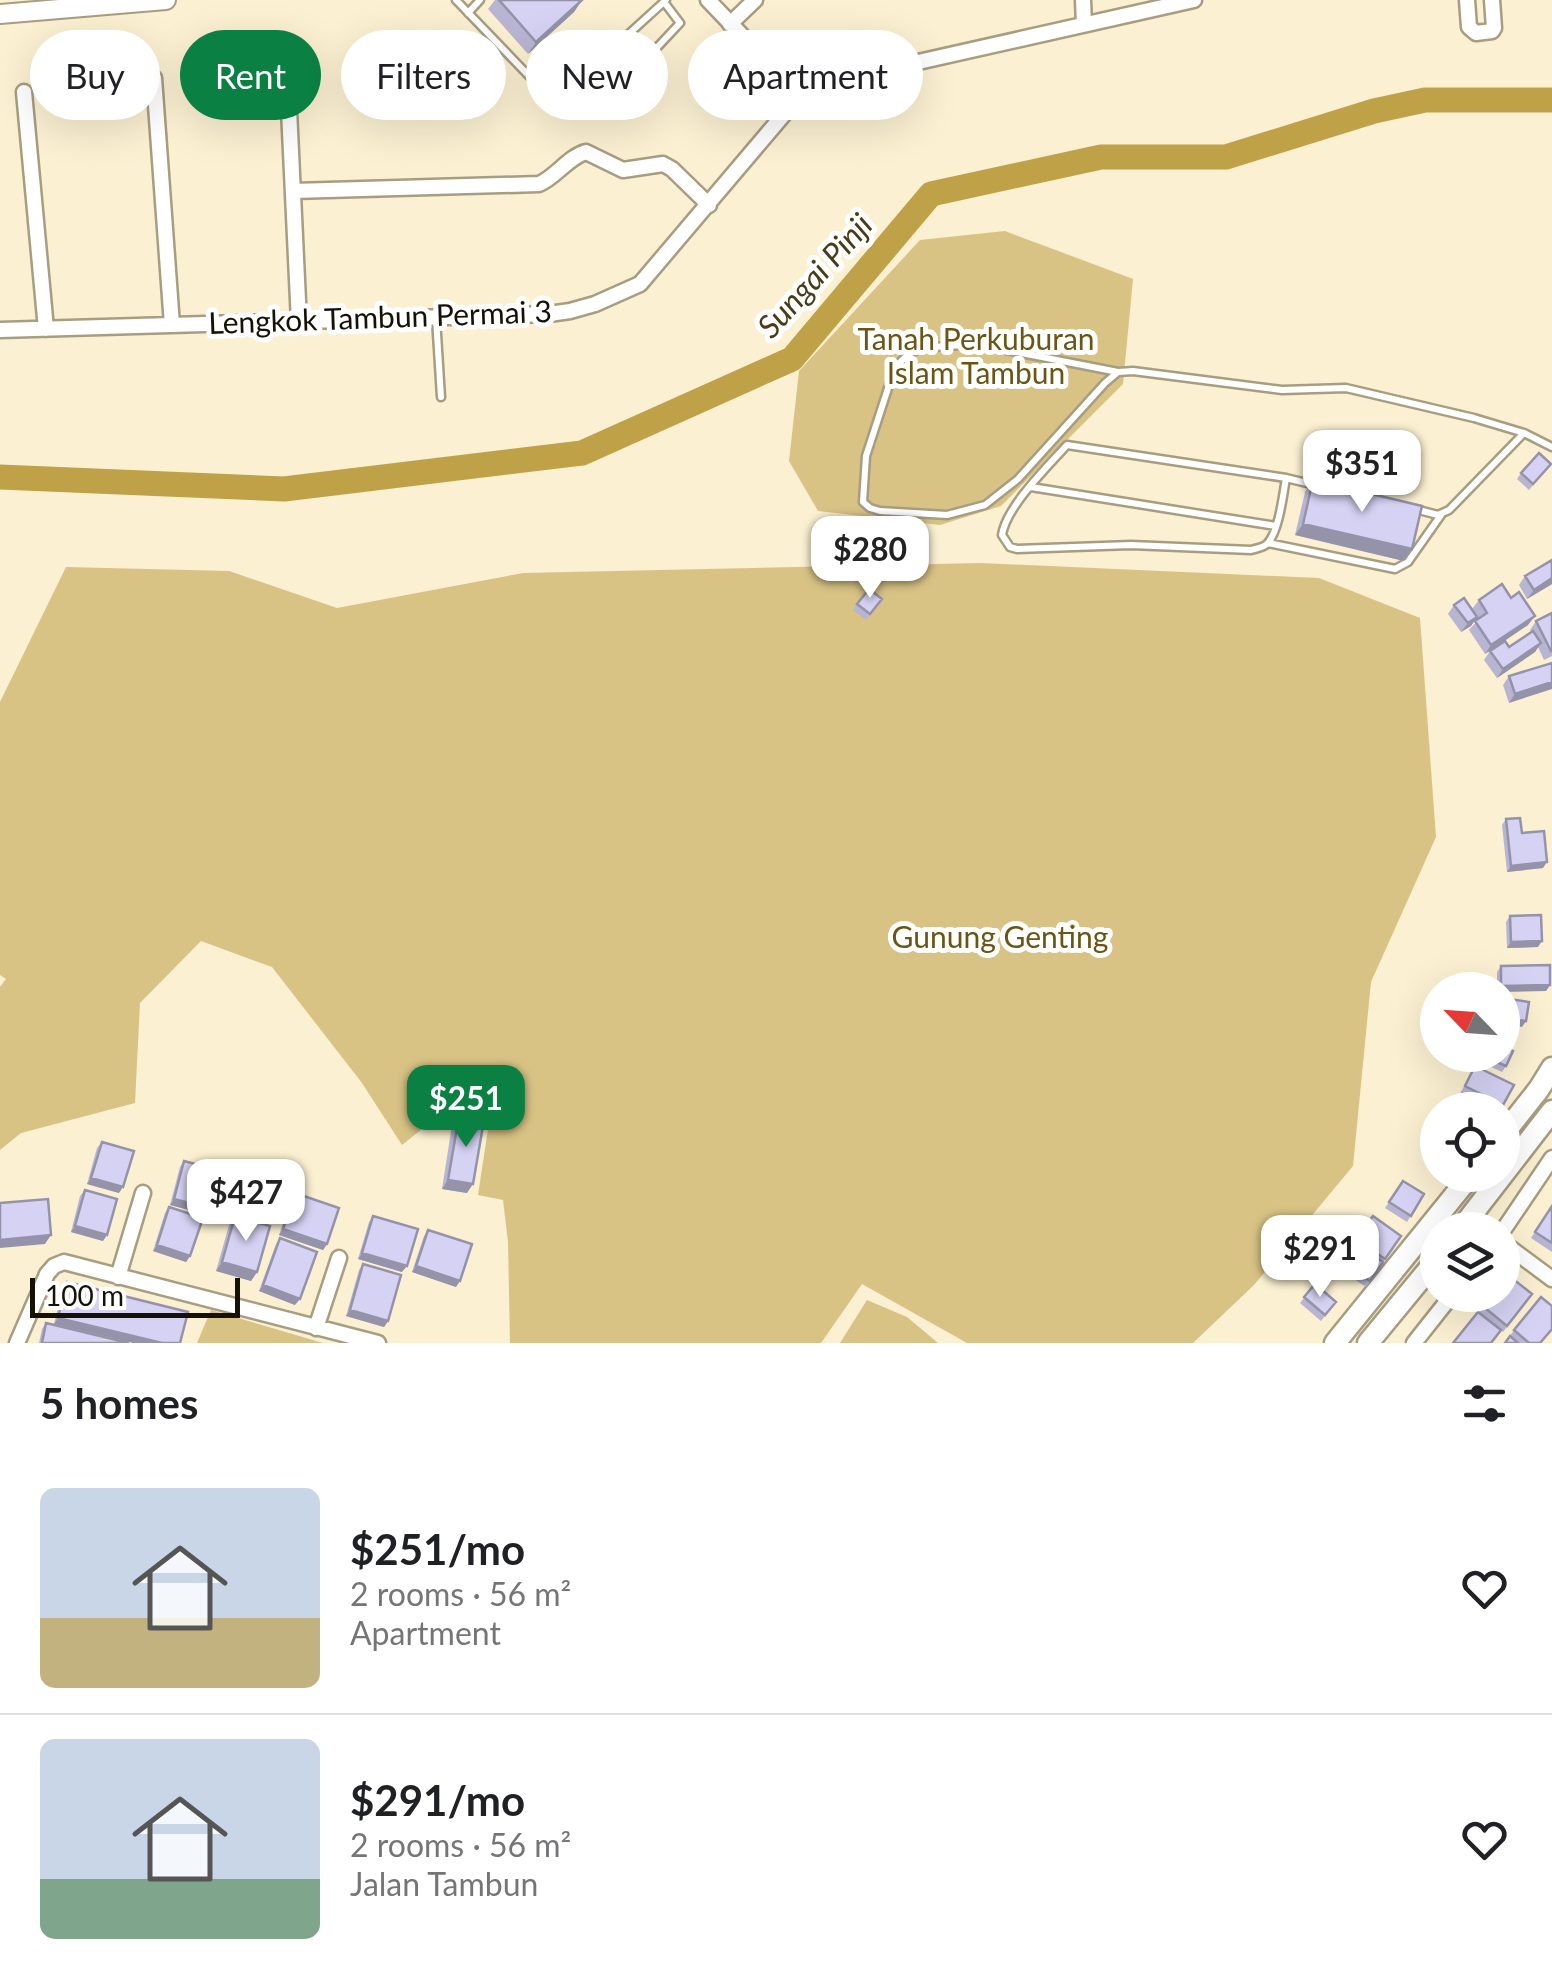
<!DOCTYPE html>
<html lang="en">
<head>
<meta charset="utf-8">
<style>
  body { margin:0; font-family:Lato,sans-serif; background:#f2f2f2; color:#202124; height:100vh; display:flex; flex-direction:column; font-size:38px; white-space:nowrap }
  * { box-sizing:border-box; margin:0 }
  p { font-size:32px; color:#757577 }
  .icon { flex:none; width:55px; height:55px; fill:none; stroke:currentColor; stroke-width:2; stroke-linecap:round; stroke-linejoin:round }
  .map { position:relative; height:1343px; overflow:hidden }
  .drawer { display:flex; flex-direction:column; background:#fff; flex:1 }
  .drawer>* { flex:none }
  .top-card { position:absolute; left:30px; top:30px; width:1000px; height:90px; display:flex; gap:20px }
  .needle { width:65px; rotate:295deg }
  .tools { position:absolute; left:1420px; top:972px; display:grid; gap:20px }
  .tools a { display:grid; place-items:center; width:100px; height:100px; border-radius:50%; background:#fff; box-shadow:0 10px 40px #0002; font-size:50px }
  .scale { position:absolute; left:30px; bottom:25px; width:210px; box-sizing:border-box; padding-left:10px; border:5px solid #151107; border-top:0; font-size:28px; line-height:35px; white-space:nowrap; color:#151107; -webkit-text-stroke:8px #fff; paint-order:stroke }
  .price { position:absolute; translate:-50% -85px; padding:0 22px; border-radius:20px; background:#fff; color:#222; font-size:32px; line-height:65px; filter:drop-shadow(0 2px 5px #0008) }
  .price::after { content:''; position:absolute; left:50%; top:60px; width:30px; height:22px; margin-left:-15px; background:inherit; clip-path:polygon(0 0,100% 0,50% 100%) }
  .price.on { background:#0b8043; color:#fff }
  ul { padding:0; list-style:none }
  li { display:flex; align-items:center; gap:30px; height:250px; padding:0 40px }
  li+li { border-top:2px solid #e0e0e0 }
  li span { display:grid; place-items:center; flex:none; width:280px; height:200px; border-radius:15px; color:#555 }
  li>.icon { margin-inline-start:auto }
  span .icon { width:120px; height:120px; fill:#fffc; stroke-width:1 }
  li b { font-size:42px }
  h2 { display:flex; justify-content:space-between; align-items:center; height:120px; padding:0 40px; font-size:42px }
  .chip { padding:0 35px; border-radius:45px; background:#fff; box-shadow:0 10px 40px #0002; font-size:35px; line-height:90px }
  .chip.on { background:#0b8043; color:#fff }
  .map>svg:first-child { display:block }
  .green { fill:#d8c385 }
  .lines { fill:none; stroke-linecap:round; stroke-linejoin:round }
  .river { stroke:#bfa148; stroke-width:25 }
  .service-casing { stroke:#a79d80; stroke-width:11 }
  .minor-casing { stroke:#a79d80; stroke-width:19 }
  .tertiary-casing { stroke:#a79d80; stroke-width:22 }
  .primary-casing { stroke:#a79d80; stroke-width:25 }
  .service { stroke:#fff; stroke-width:6 }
  .minor { stroke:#fff; stroke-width:14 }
  .tertiary { stroke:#fff; stroke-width:18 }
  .primary { stroke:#fff; stroke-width:20 }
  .wall { fill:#b7b5d1 }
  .shaded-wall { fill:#9593aa }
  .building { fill:#d5d2f3; stroke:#9593aa; stroke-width:2.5 }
  .labels { text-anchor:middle; stroke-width:10; stroke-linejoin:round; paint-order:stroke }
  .street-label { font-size:30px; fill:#151107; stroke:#fff }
  .park-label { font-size:30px; fill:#6a5512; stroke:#fff }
  .water-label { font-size:32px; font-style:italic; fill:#493d17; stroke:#fff }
</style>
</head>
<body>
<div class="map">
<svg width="1552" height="1343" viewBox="0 0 1552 1343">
  <rect width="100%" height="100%" fill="#fbf0d1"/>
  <path class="green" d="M1005,231L1133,279L1123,384L1001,506L940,525L818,511L789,461L799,371L920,240Z
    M981,563L1319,578L1420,618L1436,837L1371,982L1353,1166L1254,1285L1193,1343H967L862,1284L821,1343H510L508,1242L503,1200L478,1195L490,1116L466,1094L402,1145L362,1083L272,967L201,941L140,1003L135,1103L21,1133L0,1150V987L6,979L0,975V702L66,567L229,571L337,608L523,573Z
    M867,1300L907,1317L938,1343H840Z
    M211,1310L323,1343H197Z"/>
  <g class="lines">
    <path class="river" d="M0,477L284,489L582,453L792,359L931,194L1101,157H1226L1374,111L1425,100H1552"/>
    <g class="service-casing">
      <path id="service" d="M456,0L554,102L666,0
        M468,13L480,0
        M626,37L645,56H649L680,23L664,2
        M527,74L556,53H559L582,77
        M436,318L441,397
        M1118,372L975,344L920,348L908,355L898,364L892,376L866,456L863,502L870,508L880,511L947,515L985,505L1018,479L1105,383L1118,372L1133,371L1282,390L1346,388L1474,418L1524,433L1552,447
        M1286,478C1283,495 1279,532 1267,544C1262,548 1257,548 1251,550L1131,545L1017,549L1010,547L1002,535C1006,507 1048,466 1067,445L1286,478L1315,485
        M1031,487L1276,526
        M1415,509L1438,515L1449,510L1524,433
        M1268,543L1395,569L1408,562L1441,515"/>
    </g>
    <g class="minor-casing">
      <path id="minor" d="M708,0L799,95
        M1083,0L1084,24
        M1467,0L1469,27L1476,33L1492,31L1494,28L1492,0
        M730,24L755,0
        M287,67L299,322
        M154,78L172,325
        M24,92L46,329
        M293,191L539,184C556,177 568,157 586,152L623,170L663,164L672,169L709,205
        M0,330L549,314L570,311L595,304L640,284L807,87L1194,0
        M1471,1216L1488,1230
        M1502,1232L1552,1158
        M1502,1242L1552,1279
        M118,1277L143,1193
        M316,1328L339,1258
        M17,1343L47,1274L54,1266L64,1262L378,1343
        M1414,1343L1452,1295"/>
    </g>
    <g class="tertiary-casing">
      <path id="tertiary" d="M0,14L166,0"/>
    </g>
    <g class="primary-casing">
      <path id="primary" d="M1502,1136L1539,1089L1552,1068
        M1460,1230L1552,1111
        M1335,1343L1471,1175
        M1368,1343L1438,1258"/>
    </g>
    <use href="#service" class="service"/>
    <use href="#minor" class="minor"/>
    <use href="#tertiary" class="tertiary"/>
    <use href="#primary" class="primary"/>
  </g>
  <path class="wall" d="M495,0H582L574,12L528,54L488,9Z
    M1551,464L1529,490L1517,479L1521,473Z
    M1313,480L1412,549L1404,561L1295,535L1305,492Z
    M1552,560V584L1527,599L1519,585L1525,576Z
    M869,589L882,599L866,620L853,610Z
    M1511,598L1528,625L1485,654L1469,630L1479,619L1472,609L1479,600Z
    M1454,605L1477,617L1471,626L1461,632L1448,614Z
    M1552,613V656L1544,660L1538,647L1535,652L1497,678L1484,660L1490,651L1509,647L1531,632L1530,630L1536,621Z
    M1552,663L1509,703L1503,685L1509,676Z
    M1506,819L1522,833L1543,868L1507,872L1502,825Z
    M1510,916L1538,947L1507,948L1506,922Z
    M1501,966L1550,985L1546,991L1497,990V972Z
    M1478,1055H1502L1506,1066L1502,1072L1476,1060Z
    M1475,1066L1503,1105L1500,1110L1491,1107L1490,1110H1453L1462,1093L1468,1096L1461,1092Z
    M459,1116L467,1193L442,1189L452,1125Z
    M1438,1117V1139L1436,1142L1425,1135Z
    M102,1142L119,1193L87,1184L97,1148Z
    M184,1161L208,1208L204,1214L170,1205L180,1167Z
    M1403,1181L1424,1194L1407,1222L1385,1208Z
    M85,1190L103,1241L71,1232L80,1196Z
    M295,1193L327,1244L323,1250L279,1235L291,1199Z
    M1552,1206V1252L1531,1238Z
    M169,1207L190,1256L186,1262L153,1251L165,1213Z
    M235,1216L257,1272L251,1281L216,1271L229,1225Z
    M373,1216L402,1272L358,1259L369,1222Z
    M1373,1216L1401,1236L1366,1287L1327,1261L1345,1236L1354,1242Z
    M428,1230L456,1287L412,1272L424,1236Z
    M280,1238L295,1305L259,1291L276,1244Z
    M363,1264L388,1321L384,1327L346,1316L359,1270Z
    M67,1282L188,1312L54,1324L63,1288Z
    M1315,1284L1336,1302L1321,1321L1300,1303Z
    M1532,1294L1503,1332L1479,1313L1484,1307Z
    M46,1323L129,1343H39L42,1329Z
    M1514,1330L1541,1343H1505Z"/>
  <path class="shaded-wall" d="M582,0L574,12L528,54L536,42Z
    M1303,524L1412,549L1404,561L1295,535Z
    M1552,578V584L1527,599L1534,590Z
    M1535,616L1528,625L1485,654L1491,645Z
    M1477,617L1471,626L1461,632L1468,623Z
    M1541,643L1535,652L1497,678L1503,669Z
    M1552,682V689L1509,703L1515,694Z
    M1547,862L1543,868L1507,872L1511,866Z
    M1542,941L1538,947L1507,948L1511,942Z
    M1550,985L1546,991L1502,992V990H1498L1501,986Z
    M1502,1018L1526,1021L1522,1027L1502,1024Z
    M91,1178L123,1187L119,1193L87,1184Z
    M448,1180L473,1184L467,1193L442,1189Z
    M174,1199L208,1208L204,1214L170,1205Z
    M75,1226L107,1235L103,1241L71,1232Z
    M283,1229L327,1244L323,1250L279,1235Z
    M51,1235L45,1244L0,1248V1240Z
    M157,1245L190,1256L186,1262L153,1251Z
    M362,1253L407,1266L402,1272L358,1259Z
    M222,1262L257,1272L251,1281L216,1271Z
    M416,1266L460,1281L456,1287L412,1272Z
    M263,1285L300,1299L295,1305L259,1291Z
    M350,1310L388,1321L384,1327L346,1316Z
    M58,1318L162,1343H133L54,1324Z"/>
  <path class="building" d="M499,0H582L536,42Z
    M1539,453L1551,464L1533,484L1521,473Z
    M1313,480L1422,506L1412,549L1303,524Z
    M1552,560V578L1534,590L1525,576Z
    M1502,584L1511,598L1519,592L1535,616L1491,645L1475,621L1487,613L1479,600Z
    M869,589L882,599L870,614L857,604Z
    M1464,598L1477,617L1468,623L1454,605Z
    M1552,613V650L1551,651L1536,621Z
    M1533,631L1541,643L1503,669L1490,651L1505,641L1509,647Z
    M1552,663V682L1515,694L1509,676Z
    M1520,818L1522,833L1544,831L1547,862L1511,866L1506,819Z
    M1541,915L1542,941L1511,942L1510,916Z
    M1550,965V985L1501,986V966Z
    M1503,998L1529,1002L1526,1021L1502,1018Z
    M1502,1046L1513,1051L1506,1066L1481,1055H1502Z
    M1475,1066L1514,1085L1503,1105L1465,1086Z
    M1462,1093L1492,1107L1490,1110H1454Z
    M459,1116L484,1120L473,1184L448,1180Z
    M1437,1117H1438V1134L1429,1129Z
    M102,1142L134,1151L123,1187L91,1178Z
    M184,1161L218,1170L208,1208L174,1199Z
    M1403,1181L1424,1194L1411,1216L1389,1202Z
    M85,1190L117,1199L107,1235L75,1226Z
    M295,1193L339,1208L327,1244L283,1229Z
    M48,1199L51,1235L0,1240V1203Z
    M1552,1206V1243L1535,1232Z
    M169,1207L203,1218L190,1256L157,1245Z
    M235,1216L270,1226L257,1272L222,1262Z
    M373,1216L418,1229L407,1266L362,1253Z
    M1373,1216L1401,1236L1385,1259L1356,1239Z
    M428,1230L472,1244L460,1281L416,1266Z
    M1345,1236L1383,1262L1370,1281L1332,1255Z
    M280,1238L317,1252L300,1299L263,1285Z
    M363,1264L401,1275L388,1321L350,1310Z
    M1508,1275L1532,1294L1507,1326L1484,1307L1493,1295H1502V1283Z
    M67,1282L188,1312L180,1343H162L58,1318Z
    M1315,1284L1336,1302L1325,1315L1304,1297Z
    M1541,1297L1552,1306V1329L1540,1343H1529L1514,1330Z
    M1478,1312L1501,1330L1491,1343H1453Z
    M46,1323L129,1343H42Z
    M1510,1336L1518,1343H1505Z"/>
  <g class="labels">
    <g class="street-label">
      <text transform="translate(380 318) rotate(-2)" y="10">Lengkok Tambun Permai 3</text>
    </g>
    <g class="park-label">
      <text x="976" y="350">Tanah Perkuburan<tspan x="976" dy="34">Islam Tambun</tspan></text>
      <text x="1000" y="948">Gunung Genting</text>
    </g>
    <g class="water-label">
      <text transform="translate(815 276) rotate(-48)" y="11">Sungai Pinji</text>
    </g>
  </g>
</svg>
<div class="tools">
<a><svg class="needle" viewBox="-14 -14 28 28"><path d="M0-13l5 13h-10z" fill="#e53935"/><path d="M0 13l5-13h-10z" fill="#757577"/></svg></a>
<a><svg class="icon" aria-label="locate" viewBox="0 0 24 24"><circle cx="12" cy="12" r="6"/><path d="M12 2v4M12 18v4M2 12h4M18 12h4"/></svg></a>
<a><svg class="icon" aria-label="layers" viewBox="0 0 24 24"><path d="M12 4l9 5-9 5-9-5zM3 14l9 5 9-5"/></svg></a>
</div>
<div class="scale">100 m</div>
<b class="price" style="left:1362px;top:515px">$351</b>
<b class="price" style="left:870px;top:601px">$280</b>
<b class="price on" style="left:466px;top:1150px">$251</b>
<b class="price" style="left:246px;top:1244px">$427</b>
<b class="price" style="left:1320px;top:1300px">$291</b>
<div class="top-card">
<a class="chip">Buy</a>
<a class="chip on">Rent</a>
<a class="chip">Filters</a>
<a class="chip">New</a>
<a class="chip">Apartment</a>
</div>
</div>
<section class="drawer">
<h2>5 homes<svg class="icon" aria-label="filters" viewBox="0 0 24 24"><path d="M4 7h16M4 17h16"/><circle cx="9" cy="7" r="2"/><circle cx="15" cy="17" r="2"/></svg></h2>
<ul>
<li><span style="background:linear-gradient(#c9d6e8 65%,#c2b280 0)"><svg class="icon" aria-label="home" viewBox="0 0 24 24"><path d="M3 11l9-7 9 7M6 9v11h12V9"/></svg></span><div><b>$251/mo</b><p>2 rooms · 56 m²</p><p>Apartment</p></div><svg class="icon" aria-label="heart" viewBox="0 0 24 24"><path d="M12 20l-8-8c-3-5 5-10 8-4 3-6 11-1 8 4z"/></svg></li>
<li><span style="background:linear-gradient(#c9d6e8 70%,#7fa58c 0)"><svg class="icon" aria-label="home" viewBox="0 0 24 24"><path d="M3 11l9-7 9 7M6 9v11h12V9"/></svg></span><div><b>$291/mo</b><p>2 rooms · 56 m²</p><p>Jalan Tambun</p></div><svg class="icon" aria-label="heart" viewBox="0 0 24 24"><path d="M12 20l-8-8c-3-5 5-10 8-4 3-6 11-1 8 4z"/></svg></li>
</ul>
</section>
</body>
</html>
